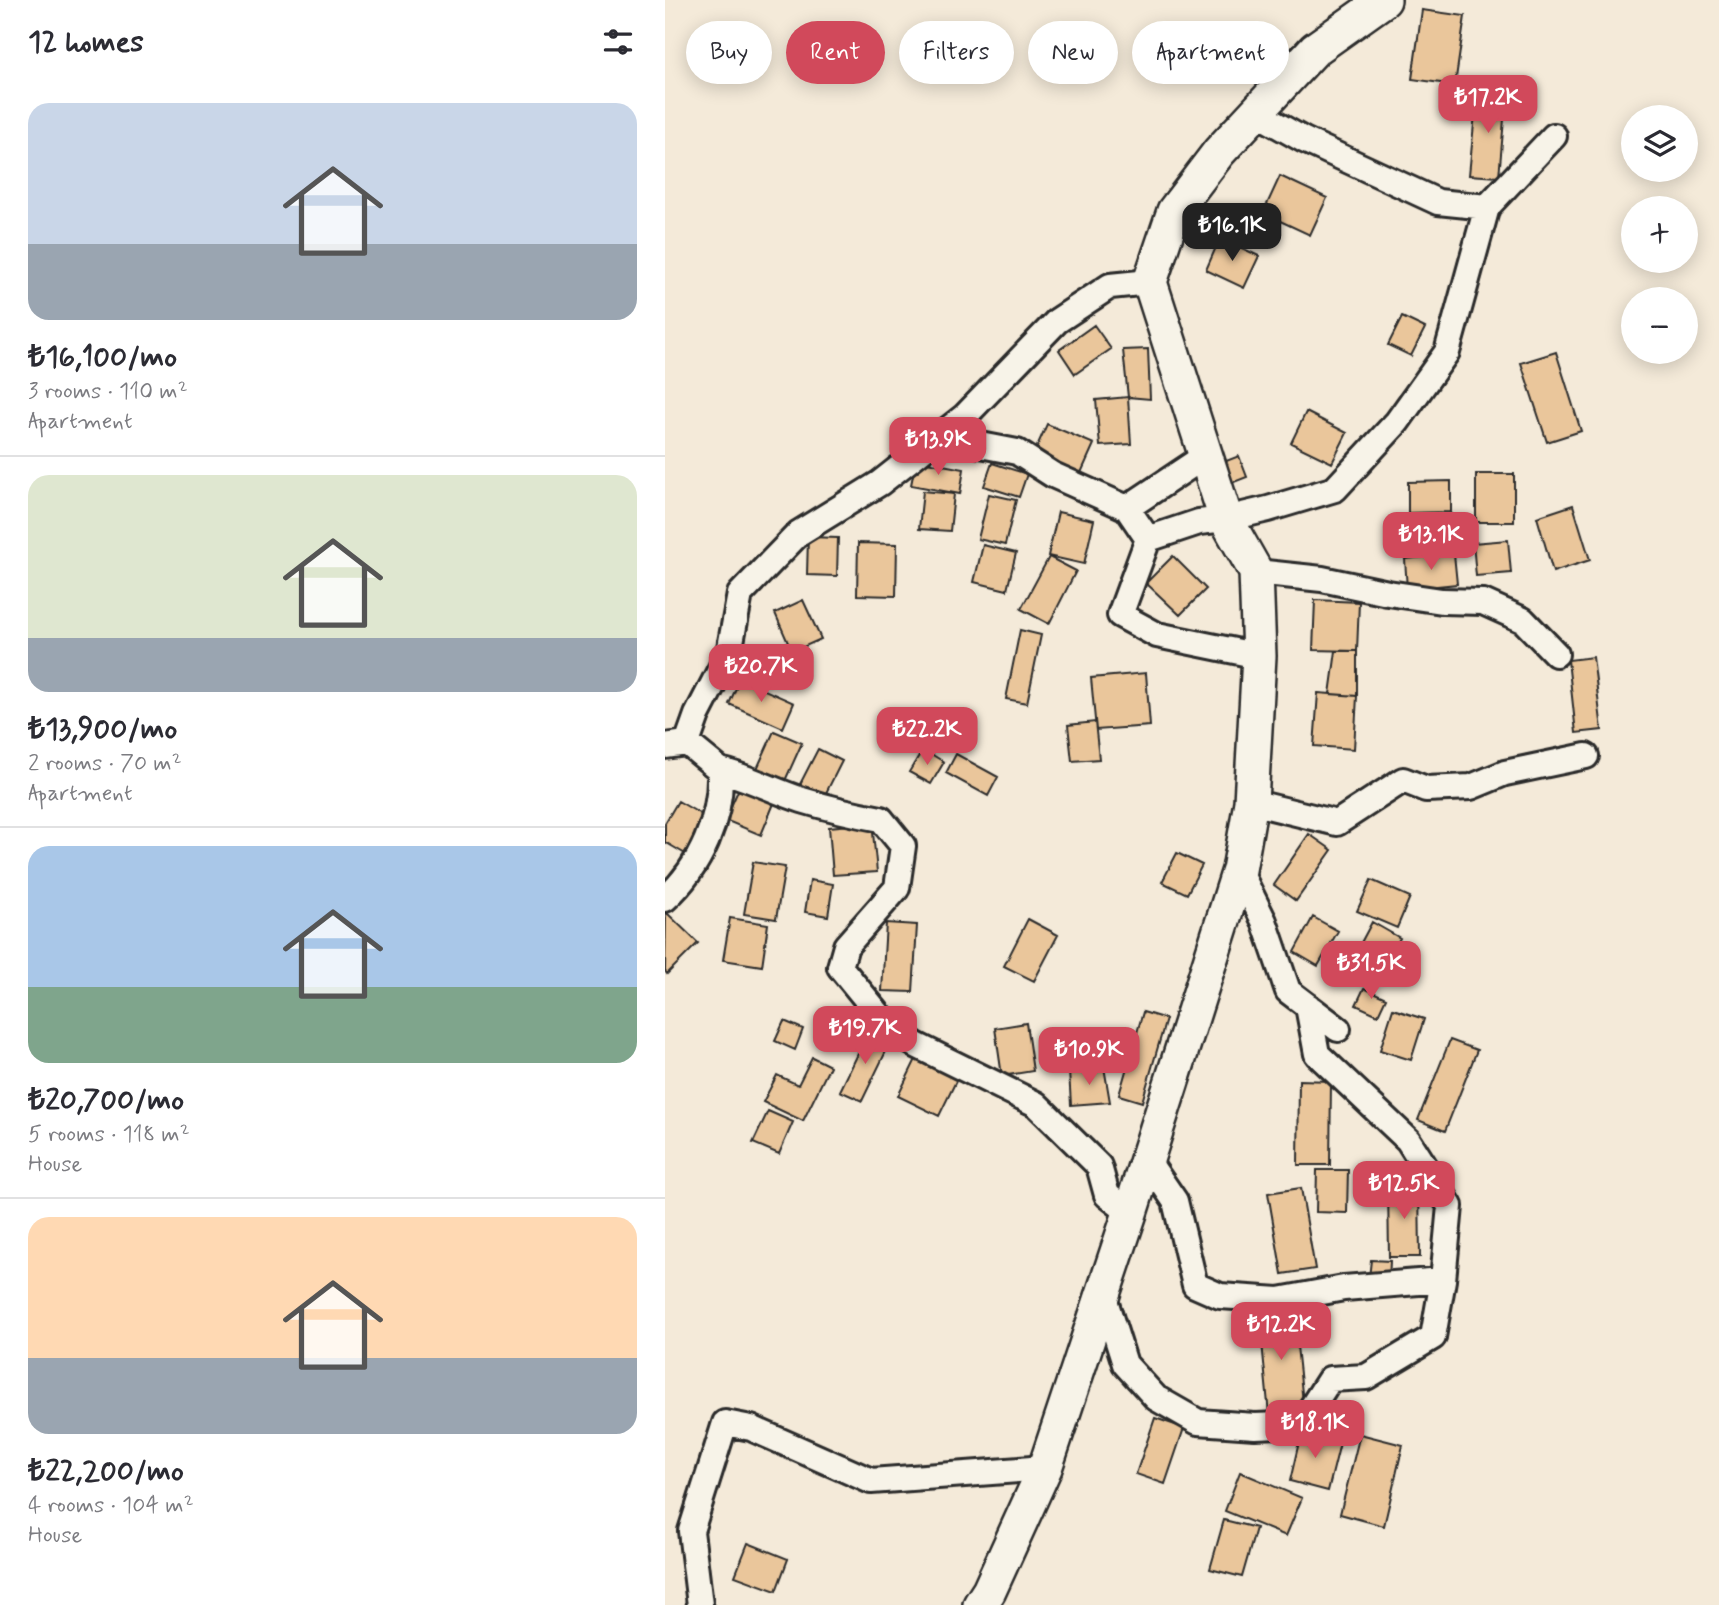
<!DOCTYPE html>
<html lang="en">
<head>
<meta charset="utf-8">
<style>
  body { margin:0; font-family:Mynerve,sans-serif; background:#f2f2f3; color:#2b2b33; height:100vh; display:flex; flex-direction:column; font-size:26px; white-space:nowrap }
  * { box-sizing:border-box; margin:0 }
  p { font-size:23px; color:#7c7c81 }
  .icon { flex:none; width:38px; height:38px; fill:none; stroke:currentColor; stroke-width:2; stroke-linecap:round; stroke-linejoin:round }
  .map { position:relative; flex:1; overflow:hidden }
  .details { display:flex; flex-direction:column; background:#fff; width:665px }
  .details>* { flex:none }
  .top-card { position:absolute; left:21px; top:21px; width:665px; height:63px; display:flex; gap:14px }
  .fabs { position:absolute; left:956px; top:105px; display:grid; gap:14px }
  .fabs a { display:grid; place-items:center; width:77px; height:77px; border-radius:50%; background:#fff; box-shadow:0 4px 18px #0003; font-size:35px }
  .price { position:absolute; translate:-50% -60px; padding:0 16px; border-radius:14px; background:#d1495b; color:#fff; font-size:23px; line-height:46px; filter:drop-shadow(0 2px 4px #0008) }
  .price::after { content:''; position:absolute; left:50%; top:42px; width:21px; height:16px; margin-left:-10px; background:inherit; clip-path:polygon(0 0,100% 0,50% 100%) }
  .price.selected { background:#222; color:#fff }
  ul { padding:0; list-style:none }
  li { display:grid; align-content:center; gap:14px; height:371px; padding:0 28px }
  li+li { border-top:2px solid #e1e1e2 }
  li span { display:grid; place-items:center; height:217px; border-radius:21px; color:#555 }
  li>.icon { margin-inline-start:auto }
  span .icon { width:126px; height:126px; fill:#fffc; stroke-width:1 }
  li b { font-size:30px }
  h2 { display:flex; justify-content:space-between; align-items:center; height:84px; padding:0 28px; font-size:30px }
  .tag { padding:0 24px; border-radius:32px; background:#fff; box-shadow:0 4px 18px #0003; font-size:24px; line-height:63px }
  .tag.selected { background:#d1495b; color:#fff }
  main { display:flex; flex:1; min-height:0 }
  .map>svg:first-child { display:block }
  .building { fill:#eac69b; stroke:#2b2b2b; stroke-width:2 }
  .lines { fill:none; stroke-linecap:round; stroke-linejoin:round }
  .street-casing { stroke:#2b2b2b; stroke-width:30 }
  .secondary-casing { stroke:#2b2b2b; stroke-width:38 }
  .street { stroke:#f7f3e8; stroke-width:24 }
  .secondary { stroke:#f7f3e8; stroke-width:33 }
</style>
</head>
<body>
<main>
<section class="details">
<h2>12 homes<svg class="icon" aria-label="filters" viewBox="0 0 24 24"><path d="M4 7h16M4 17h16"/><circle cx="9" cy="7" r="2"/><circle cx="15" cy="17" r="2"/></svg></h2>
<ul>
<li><span style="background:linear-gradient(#c9d6e8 65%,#9aa5b1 0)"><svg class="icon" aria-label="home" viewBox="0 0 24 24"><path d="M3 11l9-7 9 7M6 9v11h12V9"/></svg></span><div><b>₺16,100/mo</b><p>3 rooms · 110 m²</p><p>Apartment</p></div></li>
<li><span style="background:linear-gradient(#dfe7d0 75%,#9aa5b1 0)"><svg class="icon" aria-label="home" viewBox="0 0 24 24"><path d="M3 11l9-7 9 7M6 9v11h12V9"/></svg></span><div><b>₺13,900/mo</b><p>2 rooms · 70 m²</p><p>Apartment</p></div></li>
<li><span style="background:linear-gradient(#a9c7e8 65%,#7fa58c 0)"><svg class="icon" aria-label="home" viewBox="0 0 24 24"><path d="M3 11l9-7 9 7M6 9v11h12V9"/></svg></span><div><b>₺20,700/mo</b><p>5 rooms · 118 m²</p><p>House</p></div></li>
<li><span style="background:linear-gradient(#ffd9b3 65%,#9aa5b1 0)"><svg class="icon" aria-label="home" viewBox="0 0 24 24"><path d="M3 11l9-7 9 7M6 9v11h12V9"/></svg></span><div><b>₺22,200/mo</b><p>4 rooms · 104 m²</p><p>House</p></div></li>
</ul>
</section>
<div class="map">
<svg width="1054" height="1605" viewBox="0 0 1054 1605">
  <rect width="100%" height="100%" fill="#f4ead9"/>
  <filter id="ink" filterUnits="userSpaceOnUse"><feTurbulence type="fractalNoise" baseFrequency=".0143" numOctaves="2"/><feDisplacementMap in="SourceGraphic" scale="14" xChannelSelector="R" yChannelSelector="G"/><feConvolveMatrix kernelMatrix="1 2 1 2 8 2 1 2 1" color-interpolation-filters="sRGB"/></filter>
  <g filter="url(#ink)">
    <path class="building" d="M757,10L800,16L790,85L747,79Z
      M812,93L841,96L834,177L804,175Z
      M615,176L662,198L645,235L598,213Z
      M555,238L594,256L579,288L541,270Z
      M737,317L760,328L746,356L723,345Z
      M429,325L446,349L410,374L394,350Z
      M483,349L485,399L463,397L458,350Z
      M891,352L916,431L882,442L856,363Z
      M463,397L466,444L435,446L431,400Z
      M641,412L682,433L667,463L626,443Z
      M382,424L429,444L416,473L369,453Z
      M574,456L582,477L564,484L556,463Z
      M251,460L299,469L295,494L246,485Z
      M327,463L362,474L354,497L319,486Z
      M811,474H849V522H811Z
      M786,481V512L743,513V482Z
      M258,491L289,494L285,531L254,529Z
      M324,494L351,500L340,545L313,539Z
      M908,505L925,560L888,572L872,517Z
      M393,512L429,520L419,564L383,556Z
      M786,512L789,554L758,557L755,513Z
      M143,537L173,538L172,576L142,575Z
      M843,540L846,573L811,576L808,543Z
      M193,543L232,544L231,596L192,595Z
      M318,545L351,553L342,590L309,582Z
      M789,554L792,584L742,589L740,559Z
      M508,556L541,589L515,615L481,583Z
      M384,557L411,571L384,624L356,609Z
      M138,600L156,639L127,652L110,613Z
      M650,600L694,602L692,651L648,650Z
      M355,630L376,635L362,703L341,699Z
      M114,650L127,670L105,685L92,666Z
      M671,651H692V696L665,694Z
      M928,657L937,730L911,733L903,660Z
      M481,673L485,726L431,730L426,678Z
      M75,679L129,703L118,728L64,704Z
      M653,693L692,696L689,749L649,746Z
      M430,722L434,759L407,761L403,725Z
      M109,731L137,743L119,783L91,771Z
      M153,749L177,761L157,801L133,788Z
      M258,749L279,762L266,784L244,772Z
      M291,754L333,777L323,796L281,773Z
      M75,786L110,801L96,835L60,820Z
      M13,801L44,819L22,855L0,842V823Z
      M207,823L212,872L168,875L164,827Z
      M644,834L667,850L631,901L609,885Z
      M512,853L537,865L522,894L497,882Z
      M88,862L120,867L111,919L79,914Z
      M145,880L168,884L163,916L140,912Z
      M706,880L745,897L732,928L692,911Z
      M1,912L33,943L2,974L0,971Z
      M648,917L673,931L653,966L629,952Z
      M65,918L103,924L97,966L58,960Z
      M363,919L393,935L369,981L339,966Z
      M707,922L735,938L718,967L691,952Z
      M221,923L252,925L248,992L217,991Z
      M699,988L721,998L713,1015L691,1005Z
      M728,1009L759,1019L746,1060L715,1050Z
      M478,1012L501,1019L477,1102L454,1095Z
      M119,1021L138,1029L130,1050L110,1041Z
      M361,1023L368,1071L337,1076L330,1028Z
      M204,1031L226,1041L197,1101L175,1091Z
      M785,1040L812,1050L780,1131L753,1120Z
      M147,1057L165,1066L138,1121L98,1102L112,1075L133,1085Z
      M252,1057L293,1077L274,1116L233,1096Z
      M439,1067L445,1102L406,1105L404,1071Z
      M634,1080L666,1081L665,1165H633Z
      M103,1111L128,1122L114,1154L88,1143Z
      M652,1170H683L682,1213L651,1212Z
      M754,1185L755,1257H724L723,1186Z
      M636,1188L650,1269L617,1274L603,1193Z
      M706,1260L725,1261L724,1280L704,1278Z
      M628,1308L639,1412L604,1415L594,1311Z
      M490,1418L519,1428L500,1484L471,1474Z
      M637,1429L676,1439L663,1491L625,1481Z
      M695,1434L738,1445L719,1526L675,1514Z
      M575,1472L637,1498L621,1536L560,1511Z
      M559,1520L591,1528L577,1577L545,1569Z
      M83,1543L123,1559L111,1591L70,1576Z"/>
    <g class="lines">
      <g class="street-casing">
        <path id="street" d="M591,113L639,140L773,202L822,207L889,136
          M274,437L352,452L388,475L462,508L540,456
          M462,508L483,539L534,522L561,519L603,509L670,489L732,422L782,352L822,207
          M483,539L455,615L492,635L594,656
          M591,572L657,579L723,593L777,601L818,602L858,620L891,654
          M0,746L22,743
          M55,770L22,743L32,715L64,653L75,594L134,533L215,483L300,416L392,321L445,286L485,282
          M586,802L672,823L738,780L761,789L806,787L840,773L921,756
          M574,870L599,921L623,991L673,1029
          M0,899C36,867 57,817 55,770C83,777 109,791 137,800C163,808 189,814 216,819L238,846L232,888L181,946L175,967L224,1027L251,1045L371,1104L434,1166L442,1195L465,1213
          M482,1160L510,1201L530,1285L555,1296L614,1300L679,1288L778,1280
          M438,1294L460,1364L491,1398L533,1422L590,1426L636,1424L665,1379L701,1377L768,1337L778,1280L785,1206L743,1140L652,1054L643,1006
          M35,1605L26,1531L60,1423L86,1428L206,1481L380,1468"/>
      </g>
      <g class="secondary-casing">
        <path id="secondary" d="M315,1605L324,1591L380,1468L465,1213L574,870L586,802L594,656L591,572L561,519L485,282L509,211L554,152L650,49L719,0"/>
      </g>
      <use href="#street" class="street"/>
      <use href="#secondary" class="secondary"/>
    </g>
  </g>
</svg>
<div class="fabs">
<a><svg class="icon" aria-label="layers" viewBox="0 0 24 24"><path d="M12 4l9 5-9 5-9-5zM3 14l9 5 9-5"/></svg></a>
<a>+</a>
<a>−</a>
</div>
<b class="price" style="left:823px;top:135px">₺17.2K</b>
<b class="price selected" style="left:567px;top:263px">₺16.1K</b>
<b class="price" style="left:273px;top:477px">₺13.9K</b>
<b class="price" style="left:766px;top:572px">₺13.1K</b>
<b class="price" style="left:96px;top:704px">₺20.7K</b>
<b class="price" style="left:262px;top:767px">₺22.2K</b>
<b class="price" style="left:706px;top:1001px">₺31.5K</b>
<b class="price" style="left:200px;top:1066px">₺19.7K</b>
<b class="price" style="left:424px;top:1087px">₺10.9K</b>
<b class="price" style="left:739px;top:1221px">₺12.5K</b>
<b class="price" style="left:616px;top:1362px">₺12.2K</b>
<b class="price" style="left:650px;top:1460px">₺18.1K</b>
<div class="top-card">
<a class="tag">Buy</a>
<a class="tag selected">Rent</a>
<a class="tag">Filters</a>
<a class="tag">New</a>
<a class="tag">Apartment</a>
</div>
</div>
</main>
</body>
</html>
